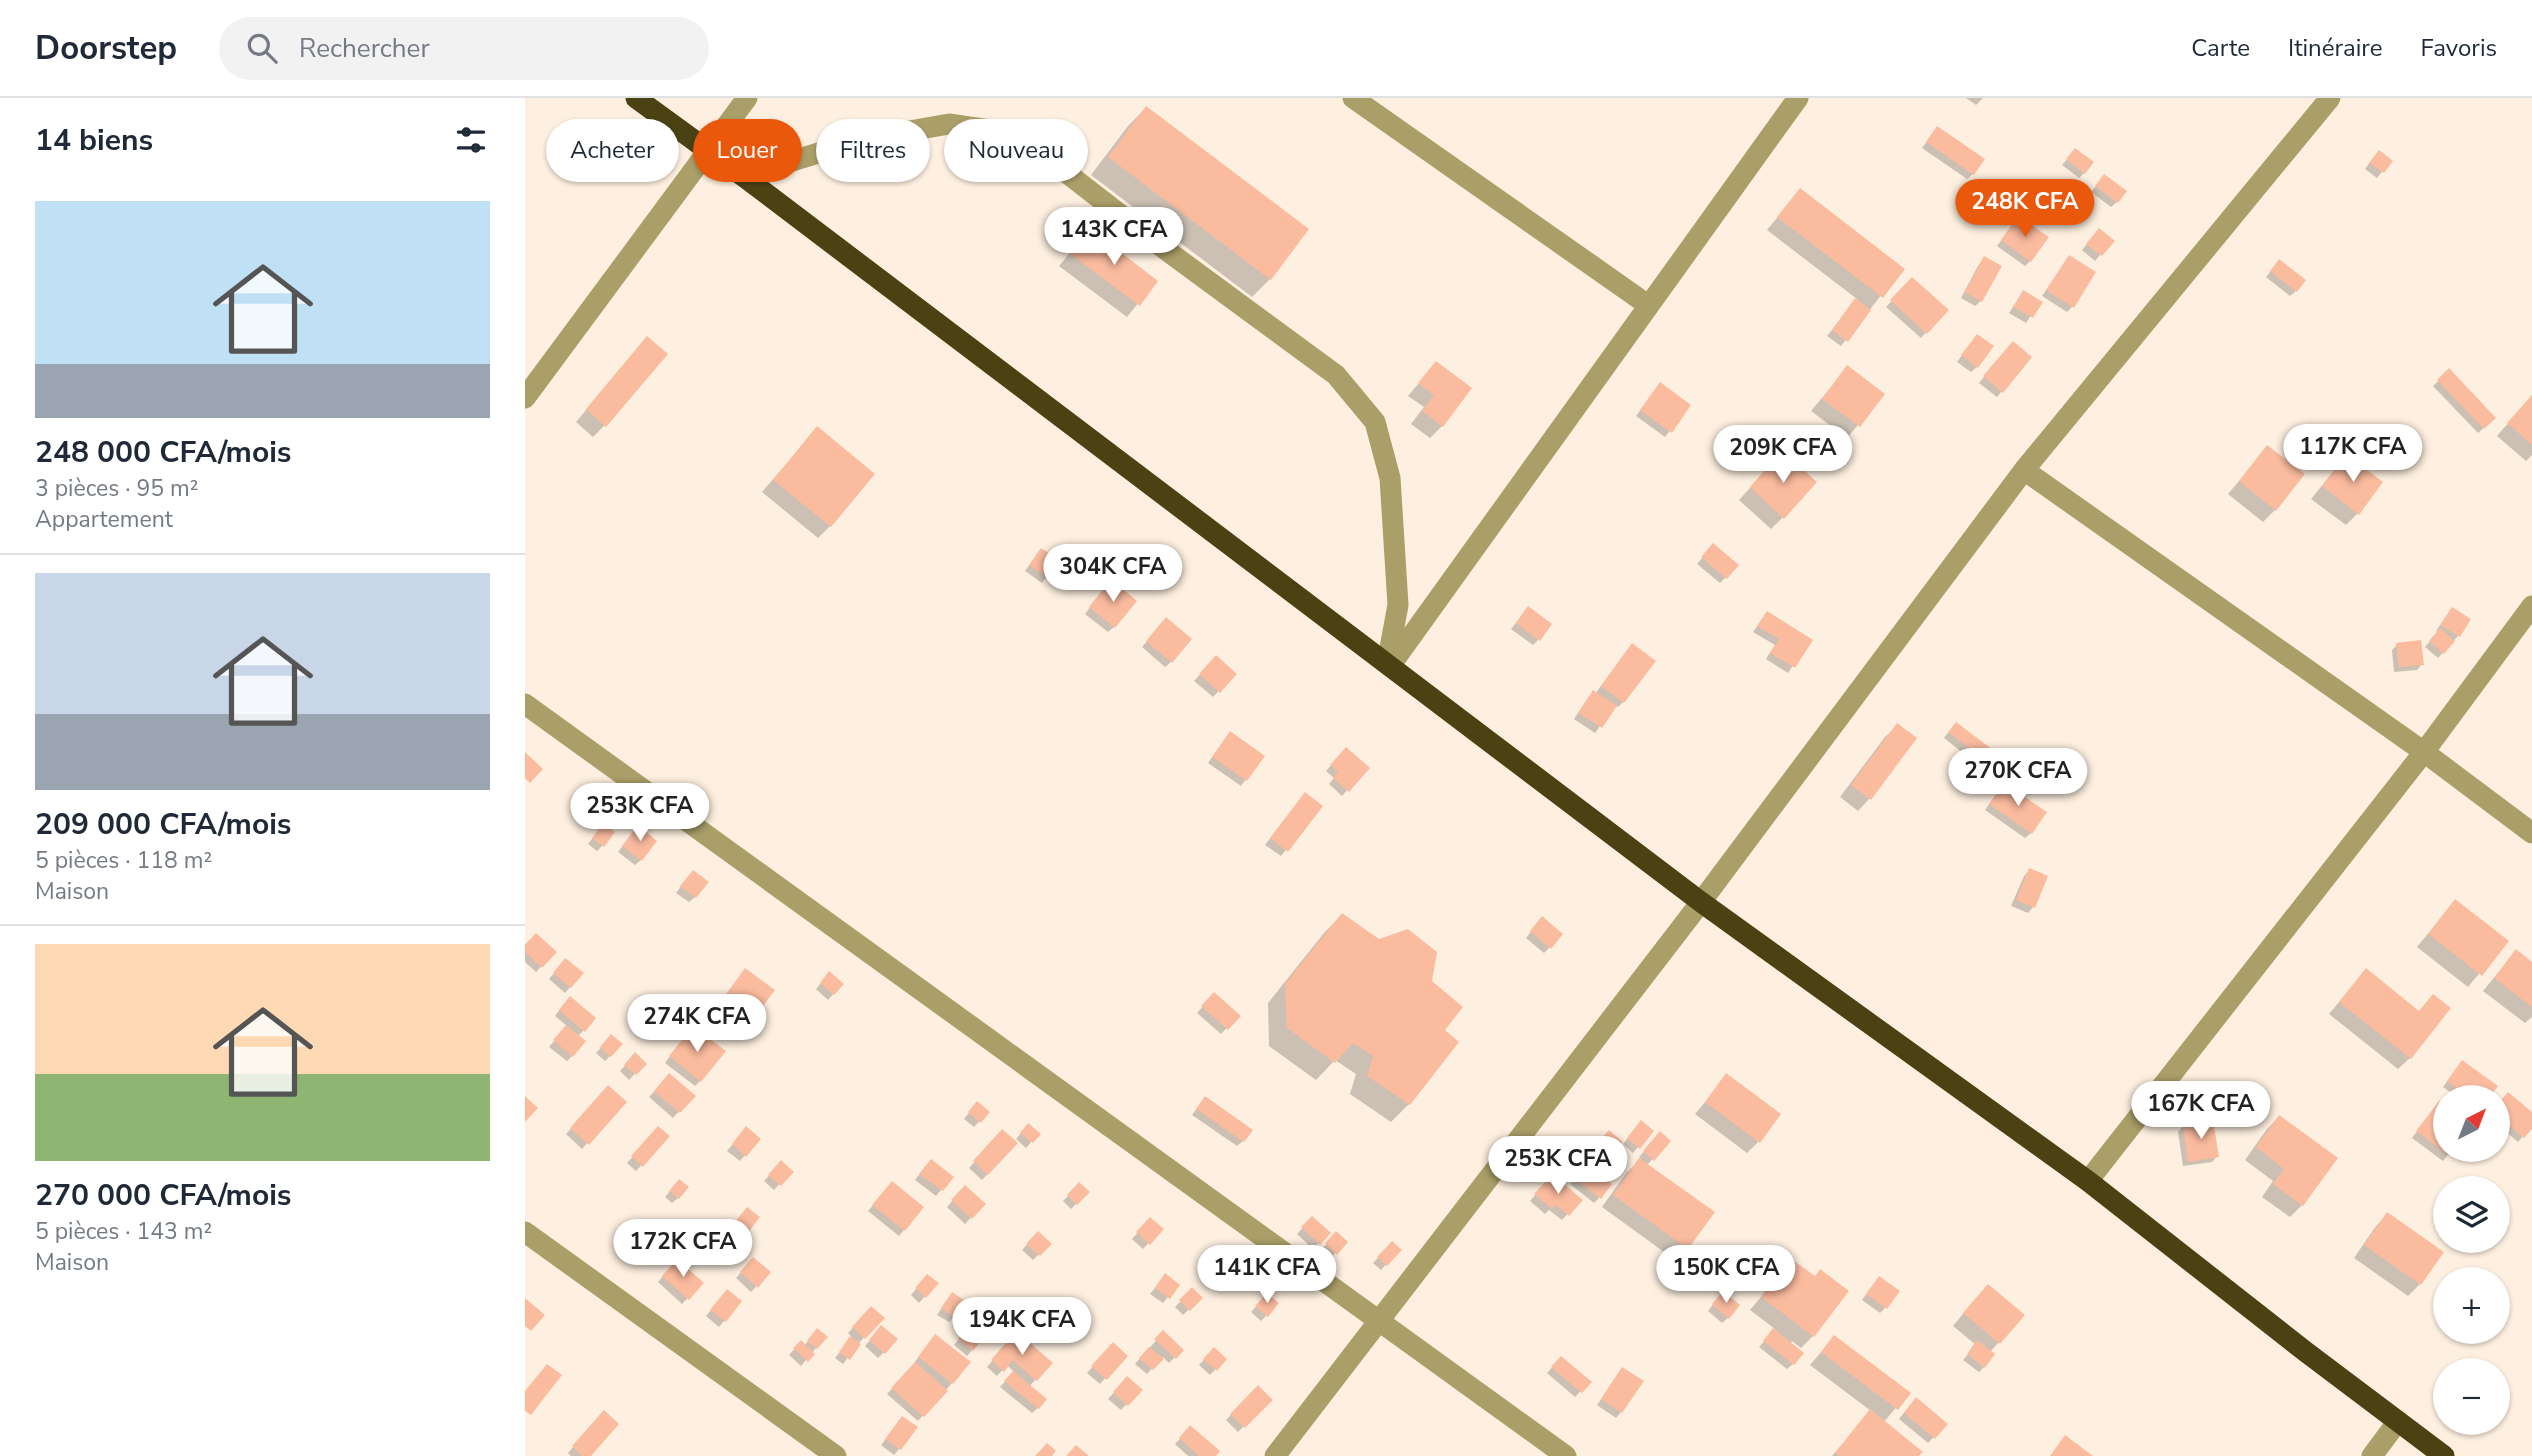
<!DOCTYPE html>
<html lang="fr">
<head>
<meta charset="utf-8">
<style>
  body { margin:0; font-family:"Nunito Sans",sans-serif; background:#f2f2f3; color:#1f2937; height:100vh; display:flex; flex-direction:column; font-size:26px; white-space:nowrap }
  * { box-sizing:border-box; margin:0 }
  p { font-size:23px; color:#747a83 }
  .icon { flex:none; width:38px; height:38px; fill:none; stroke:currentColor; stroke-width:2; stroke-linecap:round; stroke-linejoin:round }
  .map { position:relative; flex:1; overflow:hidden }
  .details { display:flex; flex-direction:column; background:#fff; width:525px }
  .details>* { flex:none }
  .hud { position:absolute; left:21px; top:21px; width:665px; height:63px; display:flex; gap:14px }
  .needle { width:46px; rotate:42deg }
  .buttons { position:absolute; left:1908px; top:987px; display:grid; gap:14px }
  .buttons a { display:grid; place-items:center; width:77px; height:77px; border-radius:50%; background:#fff; box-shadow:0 2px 5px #0004; font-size:35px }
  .price { position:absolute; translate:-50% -60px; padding:0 16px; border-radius:24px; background:#fff; color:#222; font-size:23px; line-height:46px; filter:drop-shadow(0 2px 4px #0008) }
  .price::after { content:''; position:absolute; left:50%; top:42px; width:21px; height:16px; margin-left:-10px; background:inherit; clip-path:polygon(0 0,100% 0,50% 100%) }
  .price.on { background:#ea580c; color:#fff }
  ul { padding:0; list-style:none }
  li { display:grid; align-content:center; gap:14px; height:371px; padding:0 35px }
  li+li { border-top:2px solid #e0e1e3 }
  li span { display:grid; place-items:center; height:217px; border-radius:0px; color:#555 }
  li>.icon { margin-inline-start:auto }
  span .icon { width:126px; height:126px; fill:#fffc; stroke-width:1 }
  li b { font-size:30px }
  h2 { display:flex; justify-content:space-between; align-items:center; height:84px; padding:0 35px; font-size:30px }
  .chip { padding:0 24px; border-radius:32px; background:#fff; box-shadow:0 2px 5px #0004; font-size:24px; line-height:63px }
  .chip.on { background:#ea580c; color:#fff }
  header { display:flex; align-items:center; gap:42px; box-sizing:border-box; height:98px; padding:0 35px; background:#fff; border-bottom:2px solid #e0e1e3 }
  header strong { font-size:33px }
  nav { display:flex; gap:38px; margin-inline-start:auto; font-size:24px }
  .search { width:490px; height:63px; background:#f2f2f3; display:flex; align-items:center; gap:18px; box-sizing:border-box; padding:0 24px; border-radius:38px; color:#747a83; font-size:26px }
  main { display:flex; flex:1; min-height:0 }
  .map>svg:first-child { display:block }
  .shadow { fill:#0003 }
  .building { fill:#fabb9f }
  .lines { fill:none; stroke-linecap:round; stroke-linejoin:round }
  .minor { stroke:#ab9f69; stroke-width:21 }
  .highway { stroke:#4b4213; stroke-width:21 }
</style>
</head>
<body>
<header>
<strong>Doorstep</strong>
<div class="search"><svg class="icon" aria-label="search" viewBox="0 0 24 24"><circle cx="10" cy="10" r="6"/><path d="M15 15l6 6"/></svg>Rechercher</div>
<nav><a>Carte</a><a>Itinéraire</a><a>Favoris</a></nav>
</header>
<main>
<section class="details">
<h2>14 biens<svg class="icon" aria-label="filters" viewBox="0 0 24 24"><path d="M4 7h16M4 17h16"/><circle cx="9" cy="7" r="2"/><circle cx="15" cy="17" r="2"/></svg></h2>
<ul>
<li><span style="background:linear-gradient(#bfe0f5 75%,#9aa5b1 0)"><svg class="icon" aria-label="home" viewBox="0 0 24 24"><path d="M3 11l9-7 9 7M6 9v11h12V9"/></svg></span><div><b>248 000 CFA/mois</b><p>3 pièces · 95 m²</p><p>Appartement</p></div></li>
<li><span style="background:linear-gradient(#c9d6e8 65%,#9aa5b1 0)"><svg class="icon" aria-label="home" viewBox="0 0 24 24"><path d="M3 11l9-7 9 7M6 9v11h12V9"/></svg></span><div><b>209 000 CFA/mois</b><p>5 pièces · 118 m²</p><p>Maison</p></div></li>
<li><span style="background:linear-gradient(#ffd9b3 60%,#8fb573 0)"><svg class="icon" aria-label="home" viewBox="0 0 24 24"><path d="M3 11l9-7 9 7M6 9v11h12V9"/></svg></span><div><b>270 000 CFA/mois</b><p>5 pièces · 143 m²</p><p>Maison</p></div></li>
</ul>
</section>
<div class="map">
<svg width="2007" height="1358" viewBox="0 0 2007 1358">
  <rect width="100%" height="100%" fill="#fef0e0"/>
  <path class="shadow" d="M1441,0H1458L1451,7Z
    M621,10L782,132L745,181L727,199L566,77L603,28Z
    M1412,30L1448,76L1442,81L1397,50Z
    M1545,58L1559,75L1554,80L1537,67Z
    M1848,60L1866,63L1852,80L1840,71Z
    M1579,78L1592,104L1586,109L1566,94Z
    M1275,92L1377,171L1316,248L1302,238L1332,201L1242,132Z
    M1493,120L1505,163L1500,168L1472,148Z
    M564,132L631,183L602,219L534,168Z
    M1569,138L1587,143L1570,163L1557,152Z
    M1544,159L1547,209L1542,214L1517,198Z
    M1460,160L1456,203L1450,208L1436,200L1454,166Z
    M1749,169L1771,193L1765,198L1741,179Z
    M1387,181L1421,212L1396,240L1361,209Z
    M1498,194L1515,204L1501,225L1484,215Z
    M1447,244L1452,269L1446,274L1432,264Z
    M1482,251L1477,293L1472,299L1454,285Z
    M111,252L80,327L68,339L51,324Z
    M911,265L944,291L917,328L905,340L886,326L899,309L883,298Z
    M1322,270L1358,297L1322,340L1286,313Z
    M1924,273L1969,320L1953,335L1908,288Z
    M1130,292L1164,308L1140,339L1111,318Z
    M2007,298V357L2001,363L1972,338Z
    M292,331L305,428L293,440L237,394Z
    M1742,350L1750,412L1738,424L1703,396Z
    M1821,358L1833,415L1821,427L1786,401Z
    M1245,368L1258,419L1246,431L1214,402Z
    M1183,453L1201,479L1195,485L1172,466Z
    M511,458L534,464L517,485L500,473Z
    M580,489L589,529L583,534L560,516Z
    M1927,511L1933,538L1913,560L1900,549L1913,534L1911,533Z
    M1242,515L1285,542L1263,575L1241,561L1250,547L1228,534Z
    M998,516L1013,542L1008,547L986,531Z
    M636,527L646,564L640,569L617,549Z
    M1872,547L1897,566L1892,572L1869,574L1867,552Z
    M1102,553L1098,604L1093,609L1090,607L1070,635L1049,621L1063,600L1068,595L1070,596Z
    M691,559L710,576L688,599L669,583Z
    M1372,628L1389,640L1344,701L1333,713L1315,699L1360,639Z
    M1425,632L1465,653L1453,667L1419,640Z
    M700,641L738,658L716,688L683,665Z
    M821,651L842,670L817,698L804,686L809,680L801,673Z
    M1474,692L1506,735L1500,740L1460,712Z
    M775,702L795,709L756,758L740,747Z
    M73,733L78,747L72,753L63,746Z
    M108,735L116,762L110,767L93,754Z
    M1505,772L1521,779L1508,809L1503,815L1486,808L1499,778Z
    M163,779L170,799L164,804L151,795Z
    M1930,803L1981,843L1943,889L1892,849Z
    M817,817L905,884L918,932L932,944L884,1006L866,1024L825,996L831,976L810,962L791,982L744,948L743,905L799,835Z
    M1012,826L1025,849L1019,855L1001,840Z
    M0,849L29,854L11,874L0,864Z
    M1991,853L2007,866V919L2000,925L1958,893Z
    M35,868L56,876L40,895L24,881Z
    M1841,872L1893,914L1908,898L1885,960L1873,971L1804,916Z
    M215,878L225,923L219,928L192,908Z
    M299,881L317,886L303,902L291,891Z
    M689,896L713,918L696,936L672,915Z
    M39,906L59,932L53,938L47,958L42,963L24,949L42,928L30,918Z
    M163,935L175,983L170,988L140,965Z
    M86,939L85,958L80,963L71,955Z
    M110,957L119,966L104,982L95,973Z
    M1932,970L1971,988L1963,999H1932L1918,989Z
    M1202,978L1233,1044L1222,1055L1170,1016Z
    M139,983L168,998L148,1020L124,999Z
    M77,995L62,1045L57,1051L41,1036Z
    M675,1006L718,1043L712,1048L667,1017Z
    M1972,1008L2007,1017V1028L1993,1044L1972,1026Z
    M447,1011L463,1014L449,1029L439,1021Z
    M1909,1011L1920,1052H1927L1918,1063L1887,1040Z
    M1754,1019L1777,1107L1765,1119L1737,1099L1748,1083L1720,1062L1742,1031Z
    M1658,1028L1692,1058L1687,1064L1658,1068L1653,1034Z
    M133,1030L143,1039L111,1073L102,1065Z
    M1111,1030L1113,1049L1108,1055L1098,1046Z
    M498,1033L513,1036L501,1050L491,1041Z
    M478,1034L491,1045L457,1082L444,1070Z
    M1084,1034L1095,1044L1081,1060L1070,1050Z
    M216,1036L220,1057L215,1063L202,1053Z
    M1135,1036L1144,1043L1122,1067L1187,1114L1162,1150L1150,1162L1077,1109L1102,1074L1116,1061L1114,1059Z
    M256,1065L266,1074L249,1092L239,1083Z
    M401,1068L427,1079L411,1098L390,1082Z
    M1055,1073L1074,1100L1069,1105L1045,1086Z
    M1021,1084L1055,1102L1037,1122L1024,1112L1020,1116L1005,1103Z
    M555,1086L563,1094L546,1111L538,1103Z
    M149,1088L153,1100L147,1105L140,1099Z
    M440,1089L459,1106L440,1126L422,1109Z
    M362,1091L379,1132L374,1138L343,1113Z
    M216,1117L212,1145L207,1150L197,1141Z
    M1862,1117L1895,1186L1883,1198L1829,1160L1851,1128Z
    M787,1120L803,1135L788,1151L772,1136Z
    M625,1121L636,1131L618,1151L607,1141Z
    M513,1135L524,1146L508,1162L497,1152Z
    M811,1136L821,1144L805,1161L796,1152Z
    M867,1145L874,1152L856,1172L848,1165Z
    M1266,1163L1289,1180L1322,1193L1288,1238L1276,1250L1267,1243L1265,1246L1268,1266L1262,1271L1234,1249L1250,1231L1225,1212Z
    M223,1166L243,1175L226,1194L211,1180Z
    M146,1169L177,1185L157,1206L133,1184Z
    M402,1178L411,1186L394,1205L386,1197Z
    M640,1178L653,1187L638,1205L625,1196Z
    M1349,1186L1360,1210L1355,1215L1337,1202Z
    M667,1192L676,1200L658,1217L650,1209Z
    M742,1197V1217L736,1223L726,1214Z
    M197,1199L215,1204L194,1229L181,1218Z
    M1451,1200L1474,1244L1465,1254L1459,1269L1454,1274L1438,1262L1451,1247L1428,1228Z
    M1192,1201L1203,1220L1197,1225L1183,1213Z
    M422,1202L429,1219L424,1224L412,1217Z
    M346,1210L357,1220L333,1246L318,1266L310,1260L327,1239L323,1235Z
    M451,1213L458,1231L454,1236L458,1239L442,1258L429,1247L444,1229L440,1226Z
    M351,1235L359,1254L353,1260L340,1248Z
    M638,1235L657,1252L644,1265L638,1259L622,1276L610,1266Z
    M287,1238L300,1239L276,1268L264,1257L276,1244L279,1248Z
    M1309,1239L1383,1295L1359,1324L1392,1358H1307L1346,1313L1285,1267Z
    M486,1241L525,1265L504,1289L513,1310L507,1315L475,1289L489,1274L482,1267L472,1278L462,1269Z
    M405,1244L427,1285L393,1323L362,1296L390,1266L389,1265Z
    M588,1246L601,1258L575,1286L562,1275Z
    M689,1251L700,1261L685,1277L674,1267Z
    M1036,1260L1064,1284L1050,1299L1022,1275Z
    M1097,1271L1096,1314L1091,1320L1072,1307Z
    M602,1280L615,1292L596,1312L583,1301Z
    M733,1289L746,1302L713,1334L701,1322Z
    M1385,1307L1421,1326L1403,1345L1374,1321Z
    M73,1320L64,1358H46L43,1355Z
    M372,1326L391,1330L369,1357L356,1347Z
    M666,1329L689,1358H663L650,1346Z"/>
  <path class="building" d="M621,8L784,131L746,182L583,59Z
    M1412,28L1460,61L1449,77L1401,44Z
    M1550,50L1569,64L1560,76L1541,61Z
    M1854,52L1868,63L1859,75L1844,65Z
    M1579,76L1602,93L1593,105L1570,88Z
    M1275,90L1380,171L1358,200L1252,119Z
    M1493,118L1524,139L1506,164L1476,142Z
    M564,130L633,183L615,208L545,156Z
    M1574,130L1590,143L1577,158L1561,146Z
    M1544,157L1571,174L1549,210L1521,192Z
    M1459,158L1477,168L1457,204L1440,194Z
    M1754,161L1781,182L1772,194L1745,173Z
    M1387,179L1424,212L1402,236L1365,202Z
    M1498,192L1518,204L1508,220L1488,209Z
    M1330,200L1346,212L1323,244L1307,232Z
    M1452,236L1469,248L1453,270L1436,257Z
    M122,238L143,256L81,329L61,311Z
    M1488,243L1507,259L1478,295L1458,278Z
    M911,263L947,290L918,329L897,313L909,297L893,285Z
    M1322,267L1360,296L1335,329L1297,301Z
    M1924,270L1971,320L1959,331L1912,282Z
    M1135,284L1166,307L1147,335L1115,312Z
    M2007,297V347L1982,325Z
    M292,328L350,376L306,429L248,382Z
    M1742,347L1780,376L1751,413L1714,383Z
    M1257,353L1292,384L1259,421L1225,389Z
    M1821,356L1858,384L1834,417L1797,388Z
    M1188,445L1214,467L1202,481L1176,459Z
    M516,450L536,463L524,480L504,467Z
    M586,481L612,503L590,530L564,509Z
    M1003,508L1027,526L1015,543L991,525Z
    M1927,509L1946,521L1935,539L1915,527Z
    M1242,513L1288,542L1270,570L1245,555L1254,541L1232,528Z
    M641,519L667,541L647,565L621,543Z
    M1915,530L1930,543L1919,556L1904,543Z
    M1896,542L1899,567L1874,569L1871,545Z
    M1107,545L1131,563L1099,605L1076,588Z
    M691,557L712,576L695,595L674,576Z
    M1068,592L1092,608L1077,630L1053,615Z
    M1431,624L1468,652L1460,662L1423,634Z
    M1372,625L1392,640L1346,702L1326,687Z
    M705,633L740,658L722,683L687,659Z
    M821,649L845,670L824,694L808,680L813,674L805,667Z
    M0,654L18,671L5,685L0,680Z
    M1479,685L1522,714L1507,736L1464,706Z
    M780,694L798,708L763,754L745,740Z
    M78,725L90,734L79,749L67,740Z
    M113,727L132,743L117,763L97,748Z
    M1504,770L1523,778L1510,810L1491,802Z
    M168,772L184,784L171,800L155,788Z
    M1930,801L1984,843L1957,878L1903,836Z
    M817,815L854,841L883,831L912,854L907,883L938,909L920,932L934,944L885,1007L842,978L848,958L828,945L810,965L762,930L760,886Z
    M1017,818L1038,836L1026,851L1005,833Z
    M11,835L32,854L17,870L0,854V847Z
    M1991,851L2007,864V909L1969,880Z
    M40,860L59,875L46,890L28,875Z
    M220,870L250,892L226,924L197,902Z
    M1841,870L1894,913L1908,896L1926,910L1886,961L1814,904Z
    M304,873L319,886L309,897L295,885Z
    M689,894L716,918L703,932L676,908Z
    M45,898L71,920L60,934L34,912Z
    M41,927L61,943L48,959L28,942Z
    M168,928L201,953L176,984L144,958Z
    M86,936L98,946L86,959L75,949Z
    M110,954L122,966L111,977L99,967Z
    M1937,962L1973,988L1965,999H1944L1922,983Z
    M144,975L171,998L155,1015L129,993Z
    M1201,975L1256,1016L1235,1045L1180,1004Z
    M83,987L102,1004L64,1047L45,1030Z
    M1983,994L2007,1014V1031L1999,1040L1972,1017V1007Z
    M0,998L13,1010L0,1024Z
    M680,998L728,1032L719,1044L671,1011Z
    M452,1003L465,1014L456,1025L443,1014Z
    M1914,1003L1920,1007V1052H1929L1925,1058L1891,1033Z
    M1754,1017L1813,1060L1778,1108L1748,1086L1759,1071L1731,1049Z
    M1116,1022L1129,1033L1115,1051L1102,1040Z
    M1688,1022L1694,1059L1663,1064L1658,1027Z
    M503,1025L516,1036L508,1045L495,1035Z
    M133,1028L145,1038L118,1069L106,1058Z
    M221,1028L236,1041L221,1059L207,1046Z
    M477,1031L493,1045L463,1077L448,1063Z
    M1084,1032L1098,1044L1088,1055L1074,1043Z
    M1135,1033L1146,1043L1129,1063L1118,1053Z
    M1114,1060L1190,1114L1163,1151L1088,1097Z
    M406,1061L429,1079L418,1093L394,1076Z
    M256,1062L269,1074L256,1088L243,1077Z
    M1061,1065L1087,1086L1076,1101L1049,1080Z
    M1027,1076L1058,1102L1044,1118L1031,1107L1027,1111L1009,1096Z
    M154,1081L164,1089L154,1101L144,1093Z
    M367,1083L399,1109L380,1133L347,1107Z
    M554,1084L565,1094L552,1107L542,1097Z
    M440,1087L461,1106L447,1121L426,1102Z
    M222,1109L235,1119L214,1146L201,1135Z
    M1862,1114L1919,1154L1896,1187L1839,1147Z
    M787,1118L806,1135L795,1147L776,1129Z
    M625,1119L639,1131L625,1147L611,1134Z
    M513,1133L527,1146L515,1158L501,1146Z
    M811,1133L823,1144L812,1157L800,1145Z
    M867,1143L877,1152L862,1168L852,1159Z
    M228,1159L246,1174L233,1190L215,1174Z
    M1265,1160L1290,1178L1295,1171L1324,1193L1289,1239L1236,1199Z
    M152,1161L179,1185L164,1202L137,1178Z
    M640,1175L655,1187L645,1201L630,1190Z
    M402,1176L414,1185L401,1200L390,1190Z
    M1354,1178L1375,1193L1362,1211L1341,1196Z
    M1463,1186L1500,1217L1475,1246L1438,1215Z
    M667,1189L678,1200L665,1213L654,1202Z
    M202,1191L217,1203L201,1224L185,1212Z
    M1198,1193L1215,1207L1204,1221L1187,1206Z
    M427,1194L442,1204L430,1220L416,1210Z
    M742,1195L754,1205L743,1219L730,1208Z
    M0,1200L20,1217L6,1233L0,1228Z
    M457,1205L472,1218L459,1233L444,1220Z
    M346,1208L360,1220L340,1241L327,1229Z
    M444,1226L460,1238L448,1253L433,1241Z
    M356,1227L373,1241L360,1256L344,1242Z
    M292,1230L303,1239L292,1251L282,1243Z
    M1248,1230L1279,1255L1269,1267L1238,1243Z
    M638,1232L659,1252L651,1261L629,1241Z
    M491,1233L528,1265L512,1283L488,1262L479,1274L466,1262Z
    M410,1236L446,1264L428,1286L393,1259Z
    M1309,1237L1386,1295L1373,1312L1296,1254Z
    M325,1238L336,1246L325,1262L314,1254Z
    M276,1242L290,1256L283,1264L268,1250Z
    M1452,1242L1470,1256L1460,1270L1442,1256Z
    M588,1244L603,1258L582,1282L566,1268Z
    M624,1249L639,1261L628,1272L614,1260Z
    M689,1249L702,1261L692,1273L678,1261Z
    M1036,1258L1067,1284L1057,1295L1026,1269Z
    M390,1264L423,1293L399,1319L366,1290Z
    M22,1266L37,1277L6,1317L0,1313V1293Z
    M1097,1269L1119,1283L1097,1315L1076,1301Z
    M488,1273L522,1301L514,1311L479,1283Z
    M602,1278L618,1292L603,1308L588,1294Z
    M733,1287L748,1302L720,1330L705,1316Z
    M1391,1299L1423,1326L1410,1341L1379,1315Z
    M1345,1311L1398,1354L1394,1358H1314L1310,1355Z
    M79,1312L94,1326L66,1358H57L47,1348Z
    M377,1318L393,1329L376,1352L360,1341Z
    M665,1327L695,1353L691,1358H674L654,1340Z
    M1540,1337L1568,1358H1525Z
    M522,1345L531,1353L527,1358H510Z
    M551,1347L564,1358H541Z"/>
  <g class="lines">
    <path class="minor" d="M828,0L1123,207
      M218,78L339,41L424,26L478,34L525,62L641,152L811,277L850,324L865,380L873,507L862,566
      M0,300L222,0
      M1499,372L1899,654L2007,735
      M865,568L1273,0
      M0,606L1041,1358
      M1563,1083L1899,654L2007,508
      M0,1134L311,1358
      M750,1358L1176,804L1499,372L1805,0
      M1847,1358L1873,1323"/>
    <path class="highway" d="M111,0L218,78L1176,804L1563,1083L1781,1254L1919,1358"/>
  </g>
</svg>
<div class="buttons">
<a><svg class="needle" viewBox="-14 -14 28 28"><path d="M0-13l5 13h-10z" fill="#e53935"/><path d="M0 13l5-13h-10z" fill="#747a83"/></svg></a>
<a><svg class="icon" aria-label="layers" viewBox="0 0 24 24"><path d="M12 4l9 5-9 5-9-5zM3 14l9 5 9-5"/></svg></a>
<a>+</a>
<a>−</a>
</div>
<b class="price on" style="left:1500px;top:141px">248K CFA</b>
<b class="price" style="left:589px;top:169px">143K CFA</b>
<b class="price" style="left:1828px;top:386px">117K CFA</b>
<b class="price" style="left:1258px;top:387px">209K CFA</b>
<b class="price" style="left:588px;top:506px">304K CFA</b>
<b class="price" style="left:1493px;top:710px">270K CFA</b>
<b class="price" style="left:115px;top:745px">253K CFA</b>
<b class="price" style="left:172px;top:956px">274K CFA</b>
<b class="price" style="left:1676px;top:1043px">167K CFA</b>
<b class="price" style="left:1033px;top:1098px">253K CFA</b>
<b class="price" style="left:158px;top:1181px">172K CFA</b>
<b class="price" style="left:742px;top:1207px">141K CFA</b>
<b class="price" style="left:1201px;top:1207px">150K CFA</b>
<b class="price" style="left:497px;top:1259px">194K CFA</b>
<div class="hud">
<a class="chip">Acheter</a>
<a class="chip on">Louer</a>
<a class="chip">Filtres</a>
<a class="chip">Nouveau</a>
</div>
</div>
</main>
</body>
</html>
